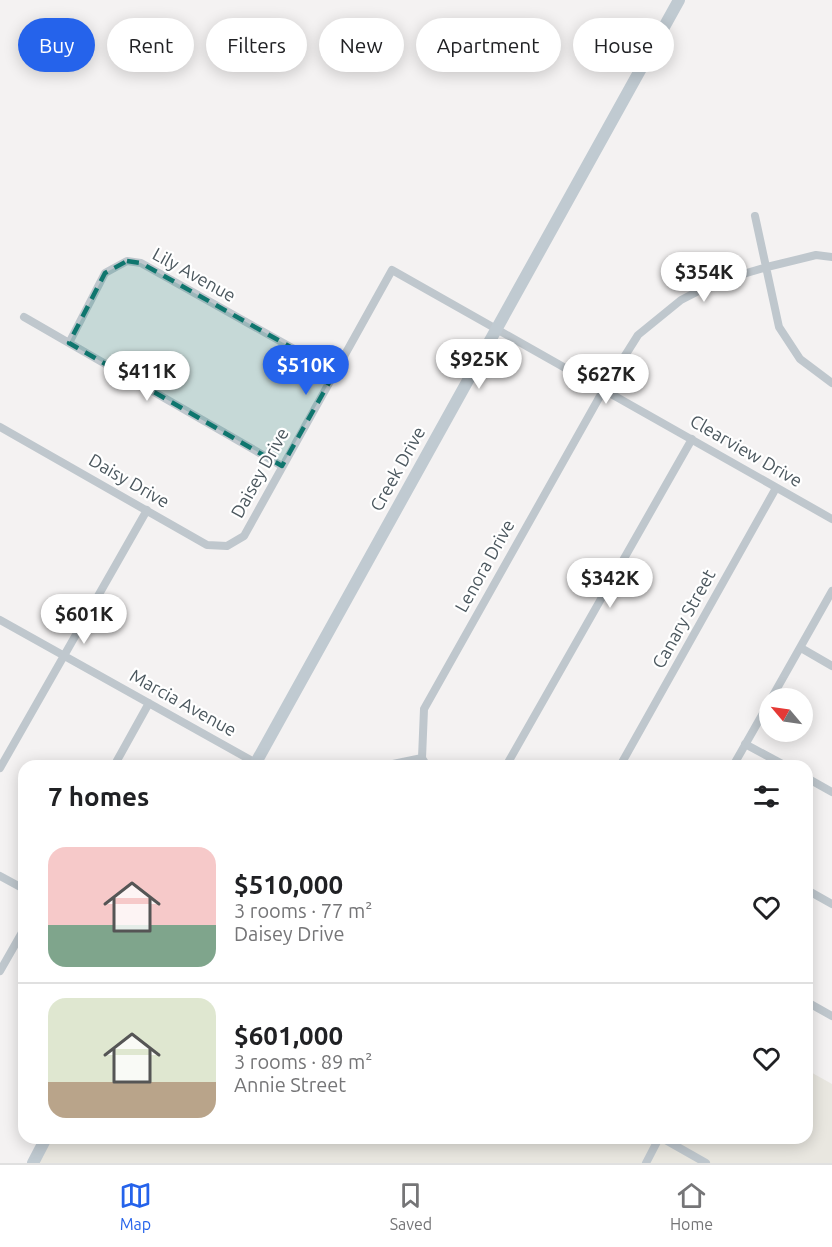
<!DOCTYPE html>
<meta charset="utf-8">
<style>
:root{--surface:#fff;--page:#f2f2f2;--text:#202124;--muted:#757577;--line:#e0e0e0;--accent:#2563eb}
body{margin:0;font-family:Ubuntu,sans-serif;background:var(--page);color:var(--text);height:100vh;display:flex;flex-direction:column;font-size:22px;white-space:nowrap}
*{box-sizing:border-box;margin:0}
p{font-size:20px;color:var(--muted)}
.icon{flex:none;width:33px;height:33px;fill:none;stroke:currentColor;stroke-width:2;stroke-linecap:round;stroke-linejoin:round}
.map{position:relative;flex:1;overflow:hidden}
.side{position:absolute;left:18px;top:760px;width:795px;height:384px;display:flex;flex-direction:column;background:var(--surface);border-radius:18px;box-shadow:0 3px 15px #0003}
.side>*{flex:none}
.guide{position:absolute;left:18px;top:18px;width:796px;height:54px;display:flex;gap:12px}
.needle{width:39px;rotate:299deg}
.tools{position:absolute;left:759px;top:688px;display:grid;gap:12px}
.tools a{display:grid;place-items:center;width:54px;height:54px;border-radius:50%;background:var(--surface);box-shadow:0 3px 15px #0003;font-size:30px}
.price{position:absolute;translate:-50% -51px;padding:0 14px;border-radius:21px;background:#fff;color:#222;font-size:20px;line-height:39px;filter:drop-shadow(0 2px 3px #0008)}
.price::after{content:'';position:absolute;left:50%;top:36px;width:18px;height:14px;margin-left:-9px;background:inherit;clip-path:polygon(0 0,100% 0,50% 100%)}
.price.selected{background:var(--accent);color:#fff}
ul{padding:0;list-style:none}
li{display:flex;align-items:center;gap:18px;height:150px;padding:0 30px}
li+li{border-top:2px solid var(--line)}
li span{display:grid;place-items:center;flex:none;width:168px;height:120px;border-radius:18px;color:#555}
li>.icon{margin-inline-start:auto}
span .icon{width:72px;height:72px;fill:#fffc;stroke-width:1}
li b{font-size:26px}
h2{display:flex;justify-content:space-between;align-items:center;height:72px;padding:0 30px;font-size:26px}
.pill{padding:0 21px;border-radius:27px;background:var(--surface);box-shadow:0 3px 15px #0003;font-size:21px;line-height:54px}
.pill.selected{background:var(--accent);color:#fff}
.dock{display:flex;justify-content:space-around;align-items:center;height:84px;border-top:2px solid var(--line);background:var(--surface);font-size:16px;color:var(--muted)}
.dock a{display:grid;justify-items:center;gap:3px}
.dock .selected{color:var(--accent)}
.map>svg:first-child{display:block}
.commercial{fill:#e9e7e0}
.lines{fill:none;stroke-linecap:round;stroke-linejoin:round}
.street{stroke:#bfc7cd;stroke-width:8}
.secondary{stroke:#c0cad1;stroke-width:12}
.marked{fill:#0f766e;fill-opacity:0.2;stroke:#0f766e;stroke-width:4.5;stroke-dasharray:12 8;stroke-linejoin:round}
.labels{text-anchor:middle;stroke-width:4.5;stroke-linejoin:round;paint-order:stroke}
.street-label{font-size:18px;fill:#4b575e;stroke:#fff}
</style>
<div class="map">
<svg width="832" height="1163" viewBox="0 0 832 1163">
<rect width="100%" height="100%" fill="#f4f2f2"/>
<path class="commercial" d="M807,1070L832,1084V1163H33L46,1138H807Z"/>
<g class="lines">
<path class="street" d="M755,216L779,327L800,359L832,383
M24,317L282,466
M69,343L105,273L127,261L141,263L335,372
M0,427L207,545L227,546L244,536L392,270L832,519
M0,620L256,763
M801,648L832,666
M771,699L832,591
M745,744L786,766
M393,764L422,758
M114,766L149,703
M427,766L422,758L424,709L604,389L638,335L681,300L716,282L767,267L816,255L832,257
M506,766L692,439
M620,766L776,488
M733,766L770,701
M0,768L147,510
M807,778L832,792
M0,876L24,889
M807,890L832,904
M0,971L24,929
M807,1002L832,1016
M662,1138L706,1163
M646,1163L659,1138"/>
<path class="secondary" d="M254,766L679,0
M33,1163L46,1138"/>
</g>
<path class="marked" d="M127,261L141,263L335,372L282,466L69,343L105,273Z"/>
<g class="labels">
<g class="street-label">
<text transform="translate(194 275) rotate(29)" y="6">Lily Avenue</text>
<text transform="translate(746 451) rotate(30)" y="6">Clearview Drive</text>
<text transform="translate(398 469) rotate(-61)" y="6">Creek Drive</text>
<text transform="translate(260 473) rotate(-61)" y="6">Daisey Drive</text>
<text transform="translate(129 481) rotate(30)" y="6">Daisy Drive</text>
<text transform="translate(485 566) rotate(-61)" y="6">Lenora Drive</text>
<text transform="translate(684 619) rotate(-61)" y="6">Canary Street</text>
<text transform="translate(183 703) rotate(29)" y="6">Marcia Avenue</text>
</g>
</g>
</svg>
<div class="tools">
<a><svg class="needle" viewBox="-14 -14 28 28"><path d="M0-13l5 13h-10z" fill="#e53935"/><path d="M0 13l5-13h-10z" fill="#757577"/></svg></a>
</div>
<b class="price" style="left:704px;top:303px">$354K</b>
<b class="price" style="left:479px;top:390px">$925K</b>
<b class="price selected" style="left:306px;top:396px">$510K</b>
<b class="price" style="left:147px;top:402px">$411K</b>
<b class="price" style="left:606px;top:405px">$627K</b>
<b class="price" style="left:610px;top:609px">$342K</b>
<b class="price" style="left:84px;top:645px">$601K</b>
<div class="guide">
<a class="pill selected">Buy</a>
<a class="pill">Rent</a>
<a class="pill">Filters</a>
<a class="pill">New</a>
<a class="pill">Apartment</a>
<a class="pill">House</a>
</div>
<section class="side">
<h2>7 homes<svg class="icon" aria-label="filters" viewBox="0 0 24 24"><path d="M4 7h16M4 17h16"/><circle cx="9" cy="7" r="2"/><circle cx="15" cy="17" r="2"/></svg></h2>
<ul>
<li><span style="background:linear-gradient(#f6c9c9 65%,#7fa58c 0)"><svg class="icon" aria-label="home" viewBox="0 0 24 24"><path d="M3 11l9-7 9 7M6 9v11h12V9"/></svg></span><div><b>$510,000</b><p>3 rooms · 77 m²</p><p>Daisey Drive</p></div><svg class="icon" aria-label="heart" viewBox="0 0 24 24"><path d="M12 20l-8-8c-3-5 5-10 8-4 3-6 11-1 8 4z"/></svg></li>
<li><span style="background:linear-gradient(#dfe7d0 70%,#b9a48a 0)"><svg class="icon" aria-label="home" viewBox="0 0 24 24"><path d="M3 11l9-7 9 7M6 9v11h12V9"/></svg></span><div><b>$601,000</b><p>3 rooms · 89 m²</p><p>Annie Street</p></div><svg class="icon" aria-label="heart" viewBox="0 0 24 24"><path d="M12 20l-8-8c-3-5 5-10 8-4 3-6 11-1 8 4z"/></svg></li>
</ul>
</section>
</div>
<nav class="dock">
<a class="selected"><svg class="icon" aria-label="map" viewBox="0 0 24 24"><path d="M3 6l6-2 6 2 6-2v14l-6 2-6-2-6 2zM9 4v14M15 6v14"/></svg>Map</a>
<a><svg class="icon" aria-label="saved" viewBox="0 0 24 24"><path d="M7 4h10v16l-5-4-5 4z"/></svg>Saved</a>
<a><svg class="icon" aria-label="home" viewBox="0 0 24 24"><path d="M3 11l9-7 9 7M6 9v11h12V9"/></svg>Home</a>
</nav>
